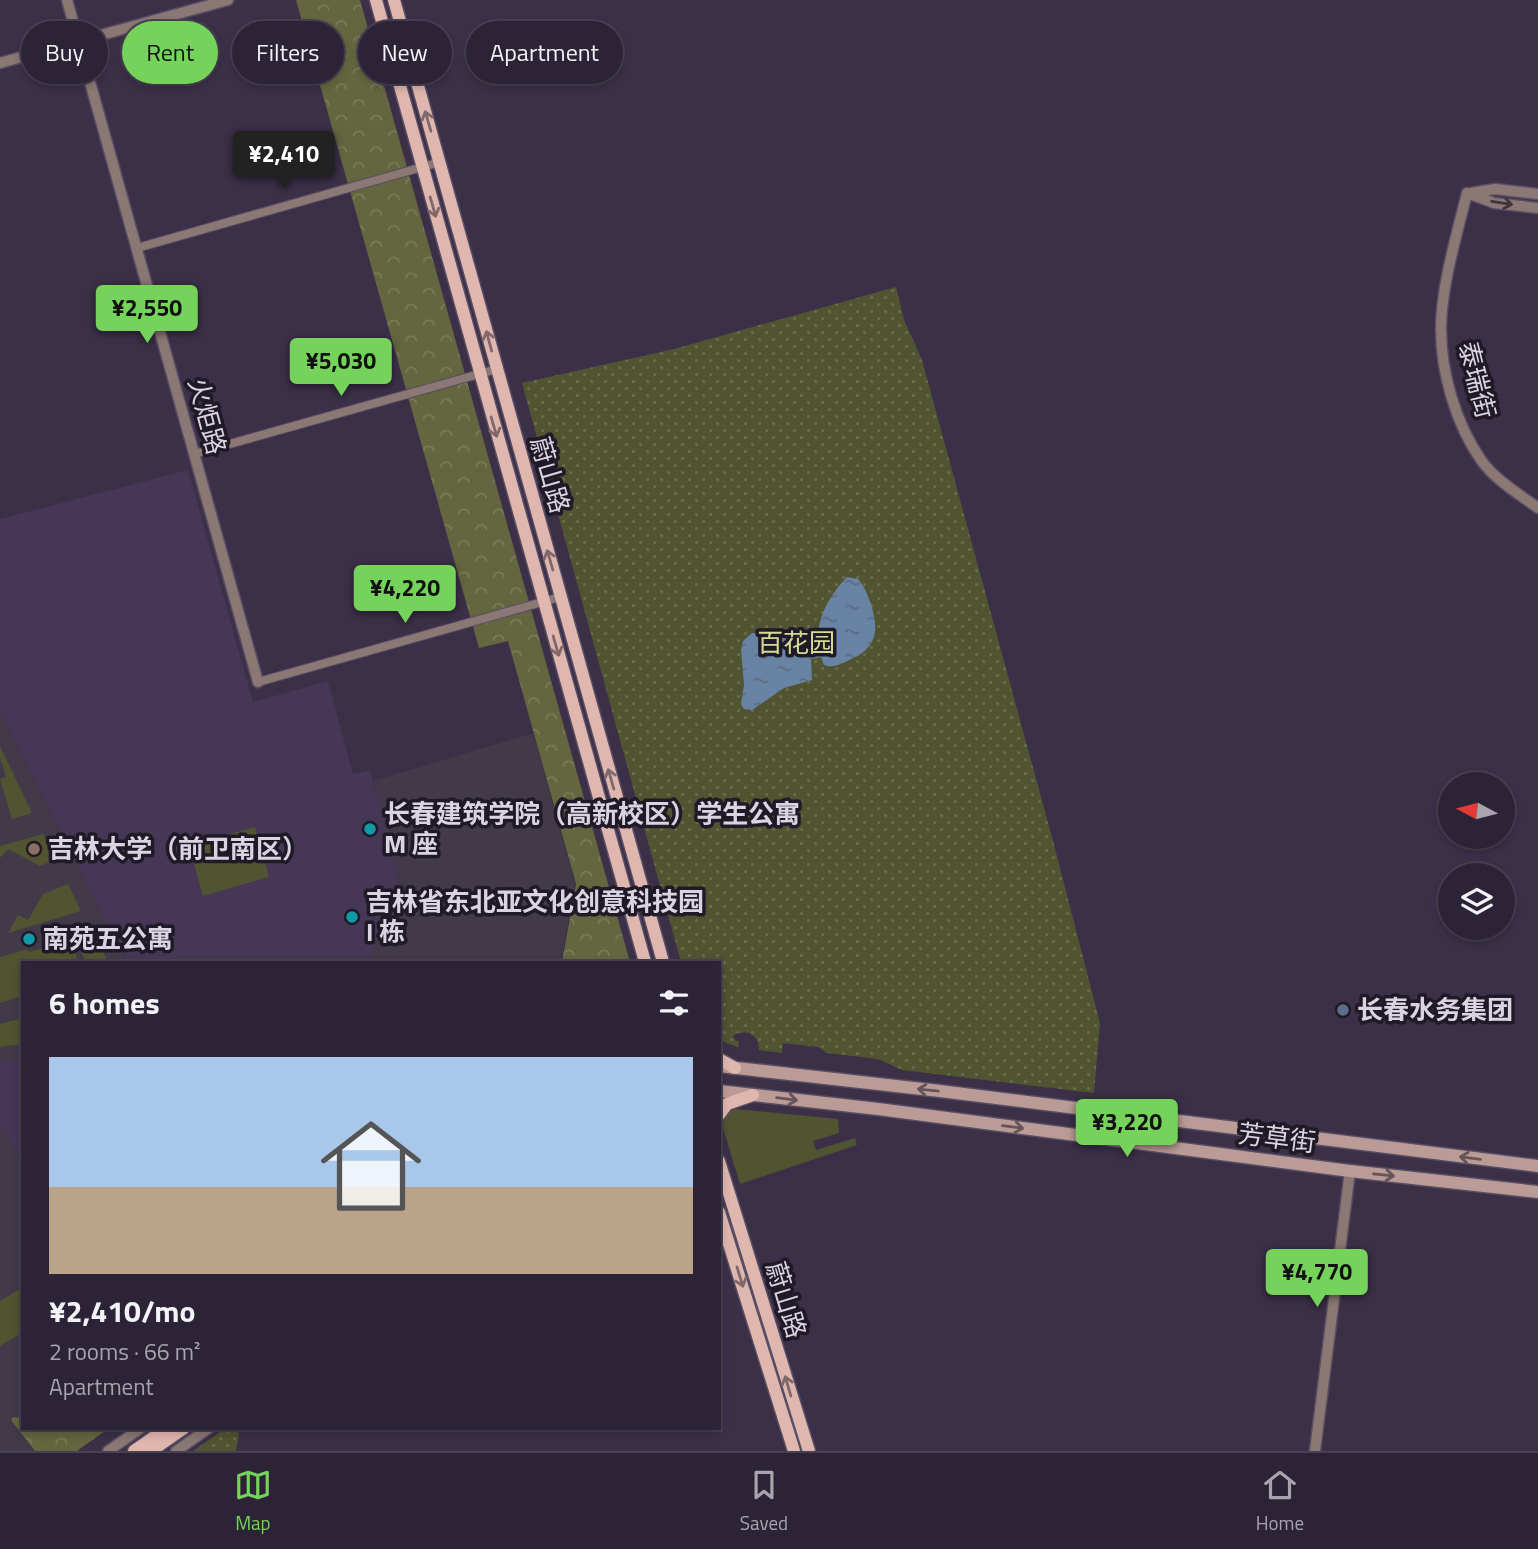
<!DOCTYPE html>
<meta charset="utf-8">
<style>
:root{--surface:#2c2436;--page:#383042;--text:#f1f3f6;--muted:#a6a4ad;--line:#484151;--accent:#75d25a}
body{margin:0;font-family:"Titillium Web","Noto Sans SC",sans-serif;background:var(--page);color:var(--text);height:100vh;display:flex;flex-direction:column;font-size:26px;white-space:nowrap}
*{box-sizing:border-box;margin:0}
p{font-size:23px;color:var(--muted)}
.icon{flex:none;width:38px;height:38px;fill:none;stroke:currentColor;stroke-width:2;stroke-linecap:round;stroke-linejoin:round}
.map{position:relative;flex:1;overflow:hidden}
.panel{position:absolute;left:21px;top:961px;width:700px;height:469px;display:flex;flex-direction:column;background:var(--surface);border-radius:0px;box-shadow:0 4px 10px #0003,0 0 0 2px var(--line)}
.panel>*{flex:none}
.guide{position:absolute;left:21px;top:21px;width:700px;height:63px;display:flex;gap:14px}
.needle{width:46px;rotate:277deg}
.tools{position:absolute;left:1438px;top:772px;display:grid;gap:14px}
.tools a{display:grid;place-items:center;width:77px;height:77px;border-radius:50%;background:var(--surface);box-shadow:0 4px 10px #0003,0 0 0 2px var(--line);font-size:35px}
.price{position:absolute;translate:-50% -60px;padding:0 16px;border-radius:7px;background:var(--accent);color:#111;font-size:23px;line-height:46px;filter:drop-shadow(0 2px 4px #0008)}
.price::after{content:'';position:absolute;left:50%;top:42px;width:21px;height:16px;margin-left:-10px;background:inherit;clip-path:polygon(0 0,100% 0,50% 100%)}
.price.selected{background:#222;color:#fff}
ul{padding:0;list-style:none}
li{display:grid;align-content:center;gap:14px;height:371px;padding:0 28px}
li+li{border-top:2px solid var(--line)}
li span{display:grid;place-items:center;height:217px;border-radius:0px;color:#555}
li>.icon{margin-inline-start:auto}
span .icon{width:126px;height:126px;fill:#fffc;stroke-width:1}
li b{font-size:30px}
h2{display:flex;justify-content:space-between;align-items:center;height:84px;padding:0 28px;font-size:30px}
.tag{padding:0 24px;border-radius:32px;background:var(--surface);box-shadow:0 4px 10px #0003,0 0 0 2px var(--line);font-size:24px;line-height:63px}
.tag.selected{background:var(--accent);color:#111}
.tab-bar{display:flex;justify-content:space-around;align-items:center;height:98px;border-top:2px solid var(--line);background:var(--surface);font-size:19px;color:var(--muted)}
.tab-bar a{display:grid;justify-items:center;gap:4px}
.tab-bar .selected{color:var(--accent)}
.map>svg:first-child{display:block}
.built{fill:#453755}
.education{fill:#423949}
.green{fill:#515430}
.forest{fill:url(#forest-crowns)}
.park{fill:url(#park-dots)}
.water{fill:url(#water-ripples)}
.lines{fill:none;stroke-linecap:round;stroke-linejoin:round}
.minor-casing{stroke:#574d64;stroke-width:10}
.tertiary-casing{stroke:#574d64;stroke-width:13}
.secondary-casing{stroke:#574d64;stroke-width:15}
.primary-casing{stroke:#574d64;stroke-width:15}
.minor{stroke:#8b7773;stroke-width:8}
.tertiary{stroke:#8b7773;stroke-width:10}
.secondary{stroke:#bb9b95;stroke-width:12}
.primary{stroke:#e0b7af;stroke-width:12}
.oneway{stroke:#80686a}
.oneway2{stroke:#3f363d}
.oneway3{stroke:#655458}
.culture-dot{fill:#0f9aa8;stroke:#1f1a26;stroke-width:2.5}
.education-dot{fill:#8d6e63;stroke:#1f1a26;stroke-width:2.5}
.service-dot{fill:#5c6f8a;stroke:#1f1a26;stroke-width:2.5}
.labels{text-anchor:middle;stroke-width:7;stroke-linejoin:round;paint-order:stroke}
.street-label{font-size:26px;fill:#d9d3e2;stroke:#1f1a26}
.park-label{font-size:26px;fill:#d3da96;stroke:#1f1a26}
.poi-label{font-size:26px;font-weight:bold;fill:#d9d3e2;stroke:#1f1a26;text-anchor:start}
</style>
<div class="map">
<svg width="1538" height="1451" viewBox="0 0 1538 1451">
<defs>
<pattern id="forest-crowns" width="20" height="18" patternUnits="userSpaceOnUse" patternTransform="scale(1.75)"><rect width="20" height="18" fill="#63663f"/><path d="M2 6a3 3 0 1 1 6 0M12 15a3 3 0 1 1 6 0" fill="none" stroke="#797b5a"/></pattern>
<pattern id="park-dots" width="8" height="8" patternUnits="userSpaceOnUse" patternTransform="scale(1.75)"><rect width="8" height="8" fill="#515430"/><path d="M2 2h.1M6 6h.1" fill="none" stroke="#696c4e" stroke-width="1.8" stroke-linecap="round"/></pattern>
<pattern id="water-ripples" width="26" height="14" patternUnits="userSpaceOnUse" patternTransform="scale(1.75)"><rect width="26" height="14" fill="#6983a4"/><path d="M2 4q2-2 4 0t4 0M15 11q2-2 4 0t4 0" fill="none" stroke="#5b6b82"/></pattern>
</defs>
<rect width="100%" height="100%" fill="#3b3048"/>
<path class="built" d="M188,470L253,702L328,681L353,774L370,770L399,881L369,962H126L0,713V519Z
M23,1059V1159L0,1126V1061Z"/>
<path class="education" d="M0,713L126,962H23V1059L0,1061Z
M533,733L575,884L561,962H369L399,881L373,781Z
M0,1126L23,1159V1428L50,1451H0Z"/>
<path class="green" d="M0,746L32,813L12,819L0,779L6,777L0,758Z
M255,827L269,877L203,896L189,846Z
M43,834L56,859L40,866L8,849L0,858V846Z
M68,884L81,911L8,933L18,915L28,920L43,894Z
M92,930L108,962H85L77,935Z
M70,936L78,962H23V996L0,1003V957L27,949L29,952L52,945V941Z
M23,1018V1044L0,1047V1024Z
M735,1109L838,1119L839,1133L813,1141L816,1150L855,1138L857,1145L740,1184L722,1125L728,1113Z
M23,1287V1332L0,1346V1301Z"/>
<path class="forest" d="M296,0H360L630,962H562L576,884L508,641L479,648Z
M13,1417L23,1418V1428H109L77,1451H35L11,1420Z"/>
<path class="park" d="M896,287L904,320L922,360L1053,841L1100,1023L1094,1093L902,1070L878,1059L827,1053L818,1047L783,1043L782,1053L759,1050C759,1034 746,1029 734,1035L733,1038L739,1042L738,1047L719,1040V962H681L522,383L674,349Z
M226,1428H235L239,1434L236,1451H193Z"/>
<path class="water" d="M847,577L858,579C865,587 867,594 871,604C880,634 876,650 845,662C838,665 832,668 824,665L821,657L811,659L812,680L784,688L752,710L744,709L741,704L744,685L741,650L743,641L752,633L789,634L804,640L809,654L819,652C814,623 827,598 847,577Z"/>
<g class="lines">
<defs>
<path id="minor" d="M137,248L440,162
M194,454L497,369
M258,682L560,597"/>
<path id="tertiary" d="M67,0L258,682
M0,63L228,0
M1467,193C1457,234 1441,287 1441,329C1441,373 1456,424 1481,460C1495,480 1519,494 1538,508
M1467,193L1494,203L1538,208
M1471,193L1495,189L1538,194
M108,1451L141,1428
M176,1451L209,1428
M1315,1451L1350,1171"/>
<path id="secondary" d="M719,1066L940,1091L1538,1166
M719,1091L878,1109L1350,1171L1538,1192"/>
<path id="primary" d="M376,0L645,962
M394,0L663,962
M719,1059L735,1068
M719,1115L727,1104L753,1095
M719,1161L809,1451
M719,1212L794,1451
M134,1451L167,1428
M151,1451L184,1428"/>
</defs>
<use href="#minor" class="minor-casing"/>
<use href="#tertiary" class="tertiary-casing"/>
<use href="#secondary" class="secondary-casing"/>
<use href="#primary" class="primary-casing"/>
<use href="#minor" class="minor"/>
<use href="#tertiary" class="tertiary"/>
<use href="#secondary" class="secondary"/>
<use href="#primary" class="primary"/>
</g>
<defs><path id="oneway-shaft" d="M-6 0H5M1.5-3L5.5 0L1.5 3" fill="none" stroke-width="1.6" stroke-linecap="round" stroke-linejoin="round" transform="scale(1.75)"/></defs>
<g class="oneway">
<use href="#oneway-shaft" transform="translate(428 121) rotate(-106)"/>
<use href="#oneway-shaft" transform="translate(433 207) rotate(74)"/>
<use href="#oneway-shaft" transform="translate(489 341) rotate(-105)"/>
<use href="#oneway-shaft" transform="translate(494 427) rotate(74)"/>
<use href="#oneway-shaft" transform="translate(550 560) rotate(-106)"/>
<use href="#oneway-shaft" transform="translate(556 646) rotate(74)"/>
<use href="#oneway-shaft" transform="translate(611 779) rotate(-106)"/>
<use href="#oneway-shaft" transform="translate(740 1277) rotate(73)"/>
<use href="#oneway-shaft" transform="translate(788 1386) rotate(-106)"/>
</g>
<use class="oneway2" href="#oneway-shaft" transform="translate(1502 203) rotate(9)"/>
<g class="oneway3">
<use href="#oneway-shaft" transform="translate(928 1090) rotate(-174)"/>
<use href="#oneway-shaft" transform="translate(787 1099) rotate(7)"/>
<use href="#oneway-shaft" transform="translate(1013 1127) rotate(7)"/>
<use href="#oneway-shaft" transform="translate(1470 1158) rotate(-173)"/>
<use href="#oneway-shaft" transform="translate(1384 1175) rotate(6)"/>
</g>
<g class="culture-dot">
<circle cx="370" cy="829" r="7"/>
<circle cx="352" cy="917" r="7"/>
<circle cx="29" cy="939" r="7"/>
</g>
<circle class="education-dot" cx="34" cy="849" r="7"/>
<circle class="service-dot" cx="1343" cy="1010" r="7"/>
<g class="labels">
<g class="street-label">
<text transform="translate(1477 380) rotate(76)" y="9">泰瑞街</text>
<text transform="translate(207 416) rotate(75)" y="9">火炬路</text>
<text transform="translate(550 475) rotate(74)" y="9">蔚山路</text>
<text transform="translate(1277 1138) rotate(7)" y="9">芳草街</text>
<text transform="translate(786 1300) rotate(73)" y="9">蔚山路</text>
</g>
<g class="park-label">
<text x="796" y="652">百花园</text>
</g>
<g class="poi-label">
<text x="384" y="823">长春建筑学院（高新校区）学生公寓<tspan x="384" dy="30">M 座</tspan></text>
<text x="48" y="858">吉林大学（前卫南区）</text>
<text x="366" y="911">吉林省东北亚文化创意科技园<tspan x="366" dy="30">I 栋</tspan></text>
<text x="43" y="948">南苑五公寓</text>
<text x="1357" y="1019">长春水务集团</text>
</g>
</g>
</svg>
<div class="tools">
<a><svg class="needle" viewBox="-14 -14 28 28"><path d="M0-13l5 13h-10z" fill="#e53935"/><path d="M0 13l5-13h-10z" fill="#a6a4ad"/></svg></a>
<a><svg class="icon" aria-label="layers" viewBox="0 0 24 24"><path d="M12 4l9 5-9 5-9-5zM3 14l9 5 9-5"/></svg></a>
</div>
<b class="price selected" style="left:284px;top:191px">¥2,410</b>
<b class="price" style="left:147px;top:345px">¥2,550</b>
<b class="price" style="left:341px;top:398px">¥5,030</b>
<b class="price" style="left:405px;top:625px">¥4,220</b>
<b class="price" style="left:1127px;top:1159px">¥3,220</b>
<b class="price" style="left:1317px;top:1309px">¥4,770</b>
<div class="guide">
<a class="tag">Buy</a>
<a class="tag selected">Rent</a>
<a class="tag">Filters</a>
<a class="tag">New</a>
<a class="tag">Apartment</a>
</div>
<section class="panel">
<h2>6 homes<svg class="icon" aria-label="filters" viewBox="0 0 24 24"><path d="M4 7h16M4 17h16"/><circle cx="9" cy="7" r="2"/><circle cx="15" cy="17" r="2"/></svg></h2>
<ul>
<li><span style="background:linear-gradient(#a9c7e8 60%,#b9a48a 0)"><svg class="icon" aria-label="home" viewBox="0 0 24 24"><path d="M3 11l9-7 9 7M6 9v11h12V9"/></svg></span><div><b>¥2,410/mo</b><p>2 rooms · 66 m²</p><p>Apartment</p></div></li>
</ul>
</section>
</div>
<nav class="tab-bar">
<a class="selected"><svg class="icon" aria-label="map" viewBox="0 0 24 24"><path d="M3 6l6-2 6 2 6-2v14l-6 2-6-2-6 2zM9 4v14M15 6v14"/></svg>Map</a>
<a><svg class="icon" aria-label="saved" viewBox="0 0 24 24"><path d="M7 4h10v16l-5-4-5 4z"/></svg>Saved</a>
<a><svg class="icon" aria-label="home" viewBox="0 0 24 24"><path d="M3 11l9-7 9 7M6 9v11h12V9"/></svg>Home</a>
</nav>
